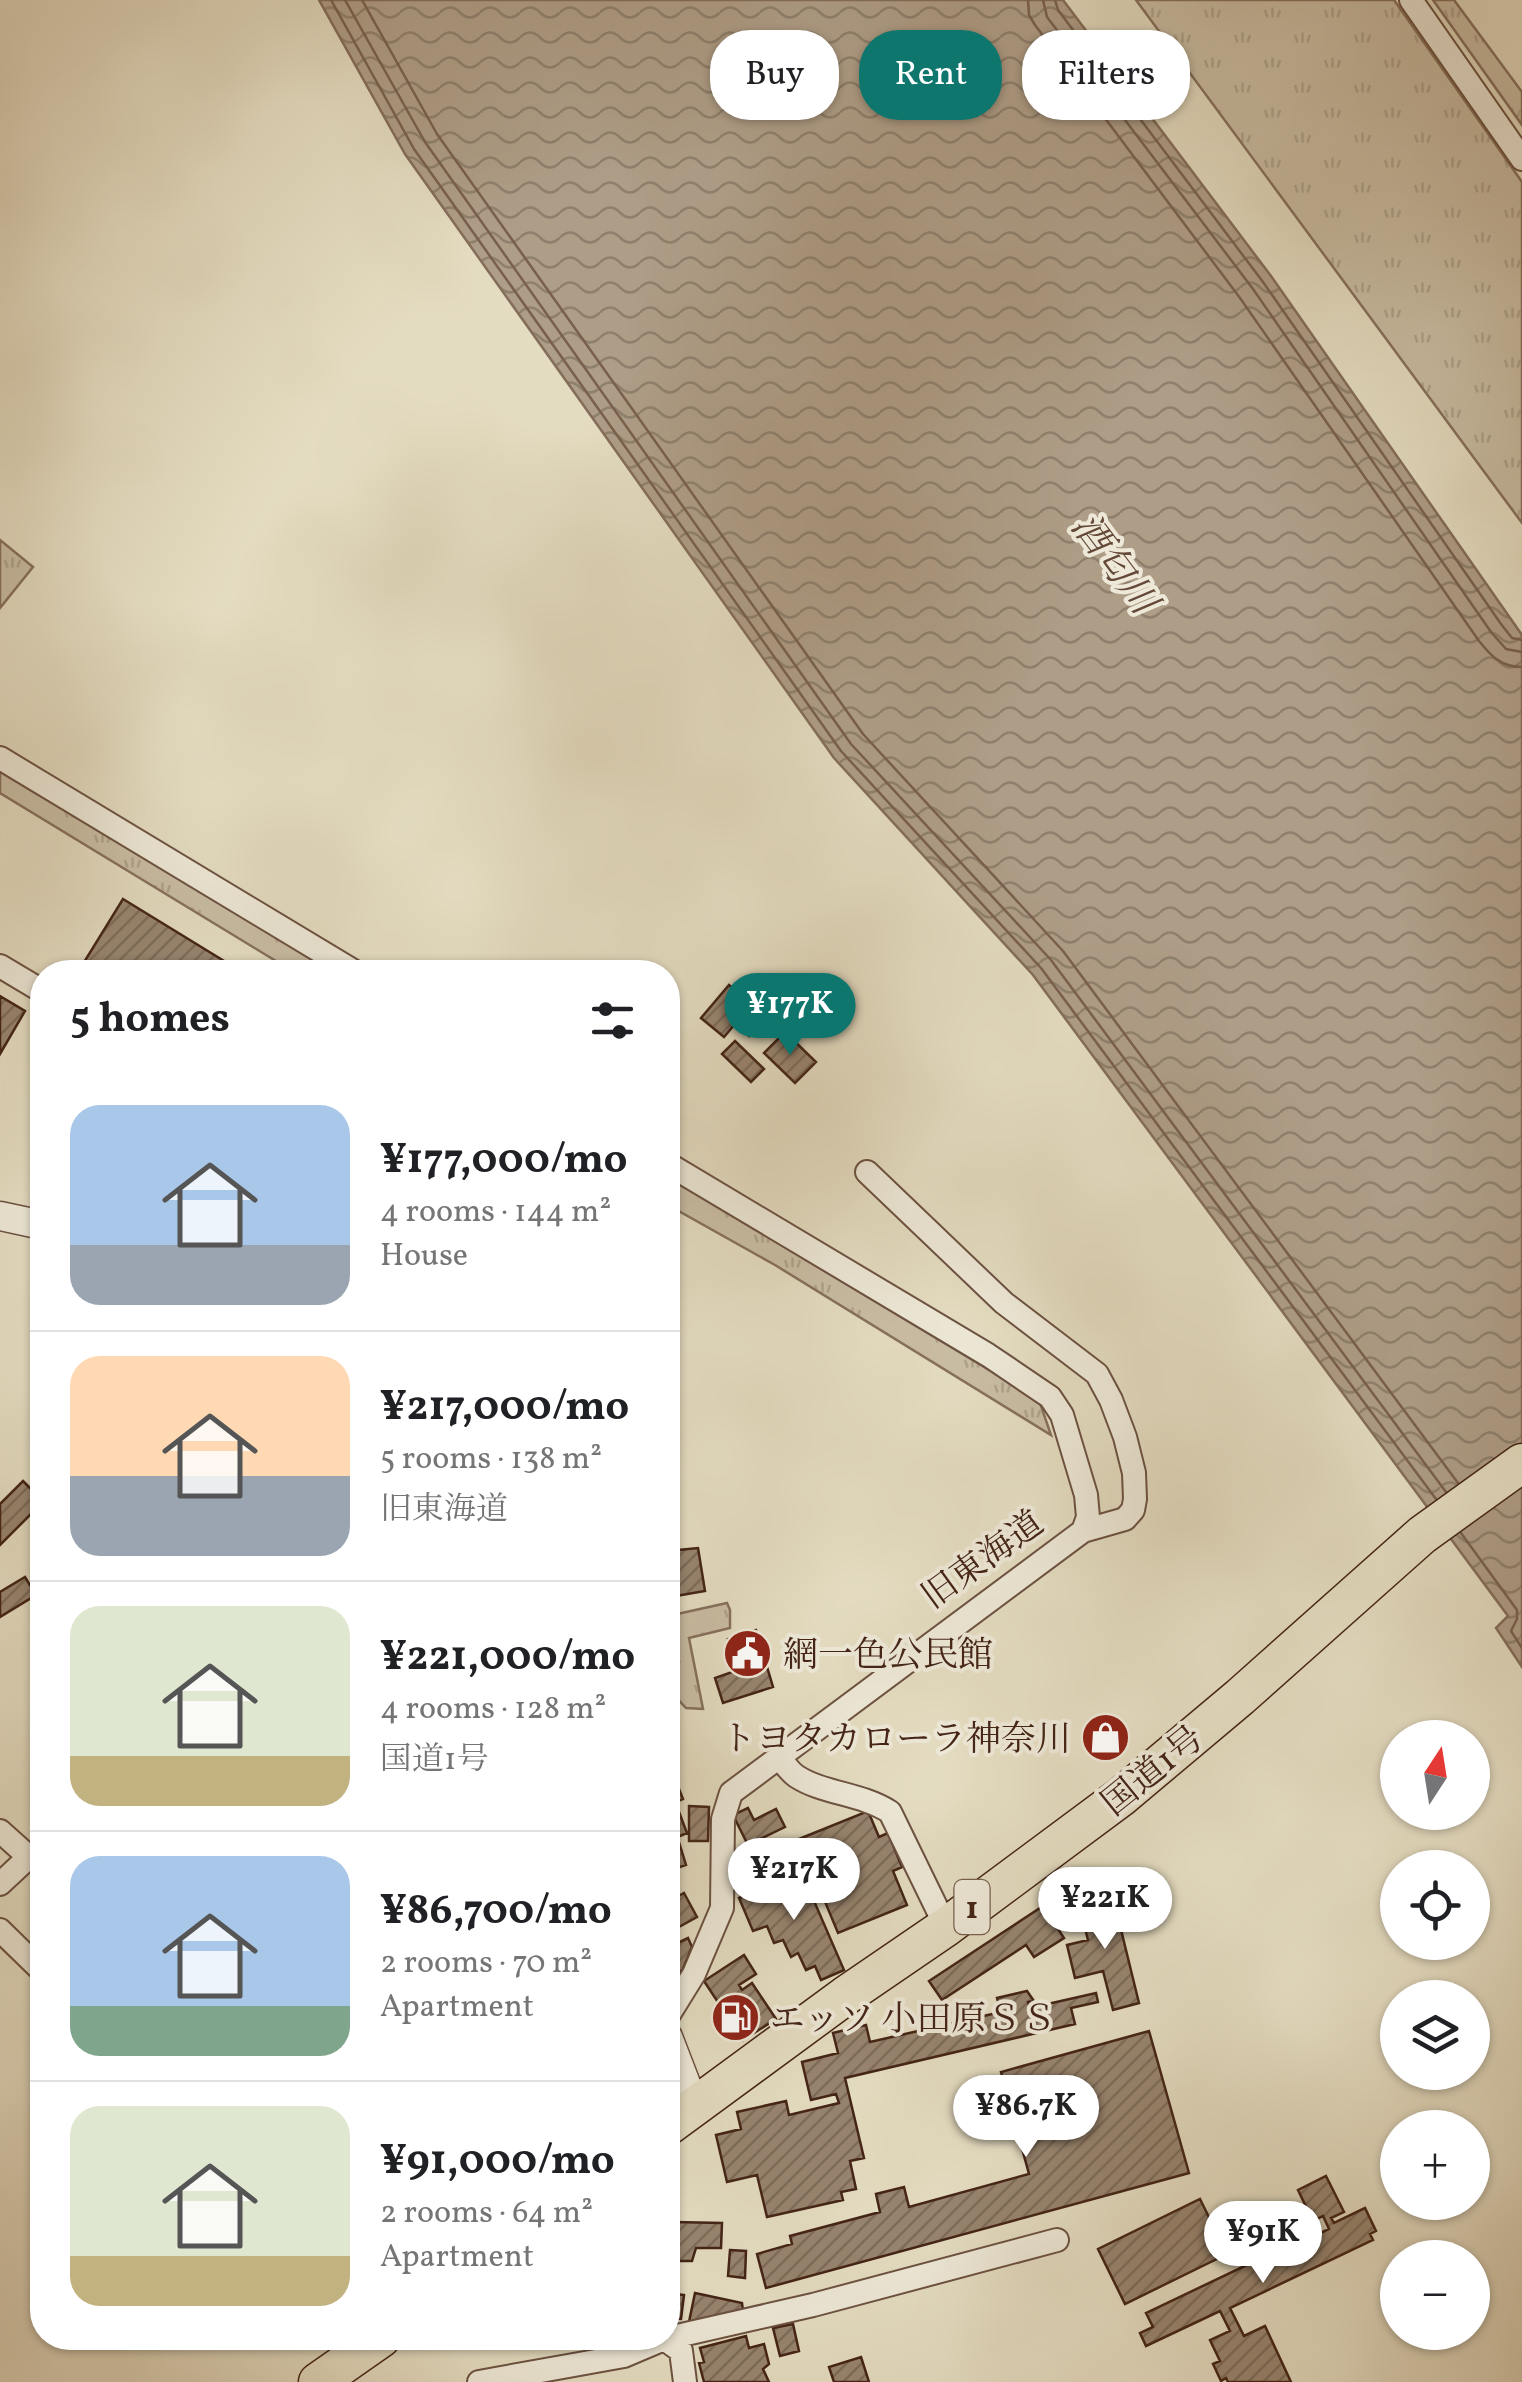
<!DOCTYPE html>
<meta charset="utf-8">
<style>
:root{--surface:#fff;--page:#f2f2f2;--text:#202124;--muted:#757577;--line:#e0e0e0;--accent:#0f766e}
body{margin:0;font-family:Vollkorn,"Noto Serif JP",serif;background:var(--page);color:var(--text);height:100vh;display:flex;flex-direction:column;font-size:38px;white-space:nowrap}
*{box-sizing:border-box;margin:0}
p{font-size:32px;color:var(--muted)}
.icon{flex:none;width:55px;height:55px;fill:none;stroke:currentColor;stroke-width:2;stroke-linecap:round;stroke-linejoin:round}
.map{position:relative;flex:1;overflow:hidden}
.sheet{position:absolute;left:30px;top:960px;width:650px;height:1390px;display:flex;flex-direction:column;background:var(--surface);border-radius:40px;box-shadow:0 2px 8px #0004}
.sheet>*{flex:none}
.top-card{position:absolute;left:710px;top:30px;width:660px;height:90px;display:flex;gap:20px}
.needle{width:65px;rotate:12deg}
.fabs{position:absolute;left:1380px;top:1720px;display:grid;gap:20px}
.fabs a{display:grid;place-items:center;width:110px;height:110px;border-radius:50%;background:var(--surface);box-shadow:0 2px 8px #0004;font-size:50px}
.price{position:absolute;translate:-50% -85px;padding:0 22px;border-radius:35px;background:#fff;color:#222;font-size:32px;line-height:65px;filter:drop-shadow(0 2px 5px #0008)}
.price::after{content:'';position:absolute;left:50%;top:60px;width:30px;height:22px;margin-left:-15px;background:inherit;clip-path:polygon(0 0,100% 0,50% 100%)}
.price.active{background:var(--accent);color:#fff}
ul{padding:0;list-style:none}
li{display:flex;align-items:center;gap:30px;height:250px;padding:0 40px}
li+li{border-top:2px solid var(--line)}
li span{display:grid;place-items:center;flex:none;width:280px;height:200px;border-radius:30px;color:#555}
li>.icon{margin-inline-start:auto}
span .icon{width:120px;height:120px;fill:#fffc;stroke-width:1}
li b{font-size:42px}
h2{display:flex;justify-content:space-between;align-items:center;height:120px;padding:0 40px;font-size:42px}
.pill{padding:0 35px;border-radius:40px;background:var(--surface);box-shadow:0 2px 8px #0004;font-size:35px;line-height:90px}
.pill.active{background:var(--accent);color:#fff}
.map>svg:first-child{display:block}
.grass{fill:url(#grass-tufts);stroke:#86705d;stroke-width:2.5}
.water{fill:url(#water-waves);stroke:#846d5a;stroke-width:2.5}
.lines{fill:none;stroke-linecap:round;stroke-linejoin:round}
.shore{stroke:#79604e;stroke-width:2.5}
.building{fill:url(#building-hatch);stroke:#442416;stroke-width:2.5}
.minor-casing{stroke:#6c5241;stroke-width:26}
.tertiary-casing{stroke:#6c5241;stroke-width:31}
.trunk-casing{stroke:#442416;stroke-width:41}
.minor{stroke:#ede8d7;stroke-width:22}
.tertiary{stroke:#ede8d7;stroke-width:28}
.trunk{stroke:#e4dcc1;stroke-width:38}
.labels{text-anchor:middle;stroke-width:8;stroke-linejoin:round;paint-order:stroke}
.shield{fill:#ede8d7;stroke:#775f50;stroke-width:2.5}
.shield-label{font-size:32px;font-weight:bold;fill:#442416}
.street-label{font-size:35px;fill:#442416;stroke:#ede8d7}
.poi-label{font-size:35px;fill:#442416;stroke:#ede8d7;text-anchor:start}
.water-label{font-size:38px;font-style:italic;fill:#644838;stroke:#ede8d7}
</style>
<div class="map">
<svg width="1522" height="2382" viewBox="0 0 1522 2382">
<defs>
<pattern id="grass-tufts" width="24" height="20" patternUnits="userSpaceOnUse" patternTransform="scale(2.5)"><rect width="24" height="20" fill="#c9bda4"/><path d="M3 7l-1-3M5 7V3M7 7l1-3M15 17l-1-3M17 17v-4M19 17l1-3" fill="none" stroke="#aea28c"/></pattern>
<pattern id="water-waves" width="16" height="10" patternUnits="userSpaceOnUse" patternTransform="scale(2.5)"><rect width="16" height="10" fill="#ae9d87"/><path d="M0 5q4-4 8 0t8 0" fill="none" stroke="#8f806d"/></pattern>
<pattern id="building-hatch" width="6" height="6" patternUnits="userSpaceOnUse" patternTransform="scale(2.5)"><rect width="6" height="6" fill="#97846f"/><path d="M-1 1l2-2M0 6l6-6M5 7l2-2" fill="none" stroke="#7d6c5a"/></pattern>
</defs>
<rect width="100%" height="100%" fill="#e4dcc1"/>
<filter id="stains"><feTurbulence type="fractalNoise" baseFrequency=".002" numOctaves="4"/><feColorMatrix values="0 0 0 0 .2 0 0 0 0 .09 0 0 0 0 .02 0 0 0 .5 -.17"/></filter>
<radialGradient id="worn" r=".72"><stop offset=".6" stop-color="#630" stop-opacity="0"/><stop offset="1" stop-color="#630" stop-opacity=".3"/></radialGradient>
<path class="grass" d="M1136,0H1394L1522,182V523Z
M1433,0H1454L1522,92V125Z
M0,540L33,567L0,608Z
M0,763L345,972H294L0,793Z
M668,1174L773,1240L1039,1400L1051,1435L775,1265L668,1205Z
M727,1603L730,1610V1628L689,1638L703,1709L686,1708L673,1694L668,1676V1616Z"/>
<path class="water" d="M319,0H1063L1271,276L1522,635V1667L1496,1628L1508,1616L1033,975L834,758L405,154Z"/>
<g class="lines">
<path class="shore" d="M331,0L414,149L841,751L1041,968L1436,1499
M345,0L425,142L851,744L1051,960L1446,1492
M362,0L437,134L863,734L1063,951L1458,1483
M1028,0L1029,15L1035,25L1240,298L1479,641C1491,656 1501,667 1522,667
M1043,0L1047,17L1253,289L1491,632L1506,649L1522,652
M1055,0L1058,10L1263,282L1501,624L1512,638L1522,640
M1461,1533L1517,1610V1619L1511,1631L1522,1648"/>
</g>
<path class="building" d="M123,899L242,972H78Z
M729,985L752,1004L724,1037L701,1018Z
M0,996L25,1011L0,1054Z
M755,1012L764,1021L749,1036L740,1027Z
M785,1032L816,1062L795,1083L764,1053Z
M735,1041L764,1069L751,1082L722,1054Z
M23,1481L42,1500V1503L0,1545V1504Z
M698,1548L705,1591L670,1597L668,1551Z
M25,1577L36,1595L0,1617V1592Z
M756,1630L773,1687L723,1703L715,1678L738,1670L728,1639Z
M672,1771L683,1799L668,1805V1772Z
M676,1804L687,1833L668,1841V1808Z
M689,1806L709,1807L708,1841H689Z
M748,1808L754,1820L776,1809L785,1827L748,1845L733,1815Z
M868,1811L879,1837L888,1833L902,1867L893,1871L907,1905L838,1933L799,1839Z
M678,1839L686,1865L668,1871V1842Z
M775,1844L782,1862L747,1876L740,1857Z
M801,1871L844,1970L821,1980L815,1966L806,1970L798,1953L791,1957L783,1940L774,1943L767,1926L753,1931L739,1898Z
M684,1893L697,1917L668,1933V1902Z
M1113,1897L1139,2003L1113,2010L1103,1971L1075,1978L1067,1945L1088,1940L1079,1905Z
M1043,1906L1064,1938L1034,1957L1026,1945L942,2000L929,1981Z
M688,1938L692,1947L681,1974L669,1947Z
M744,1955L756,1974L739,1985L742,1990L752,1983L776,2019L743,2040L704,1981Z
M1027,1991L1034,2001L1028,2002L1030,2008L1096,1993L1098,2002L1071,2008L1075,2024L845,2078L864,2158L850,2161L856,2189L841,2192L843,2200L767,2217L757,2175L727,2182L716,2135L741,2129L737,2112L786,2101L789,2115L839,2103L836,2094L811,2100L802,2062L838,2053L833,2033L866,2025L870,2042L1001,2012L997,1998Z
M1149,2031L1189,2173L766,2288L757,2254L792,2244L790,2236L880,2212L876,2194L904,2187L909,2207L1029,2174L1001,2072Z
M1326,2176L1344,2212L1331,2218L1334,2223L1365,2208L1376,2231L1370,2234L1373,2240L1230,2308L1244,2336L1265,2326L1291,2382H1228L1226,2378L1221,2381L1213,2364L1220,2361L1210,2340L1230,2331L1220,2311L1146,2346L1140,2333L1153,2327L1146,2313L1272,2253L1255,2217L1280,2206L1298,2244L1329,2229L1323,2216L1313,2221L1298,2190Z
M1200,2199L1227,2254L1125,2304L1098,2249Z
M673,2222L722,2223L721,2248H696L692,2261H673Z
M730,2250L746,2251L745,2278L728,2276Z
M669,2293L684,2295L681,2319L668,2318Z
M695,2293L742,2303L743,2311L689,2322Z
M793,2324L799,2351L780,2356L773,2328Z
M746,2336L749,2348L764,2344L769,2364L763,2369L769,2382H704L699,2363L704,2362L700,2348Z
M861,2357L869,2382H834L829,2367Z"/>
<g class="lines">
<defs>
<path id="minor" d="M1411,0L1522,159
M0,758L355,972
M0,966L42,991
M668,1164L988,1355L1050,1397L1062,1415L1086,1495L1088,1517L1083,1531
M779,1757C784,1763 789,1771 796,1776C823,1794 861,1793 890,1812L946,1927
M0,1831L29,1857L0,1884
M0,1930L42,1971
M668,2016L694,1974L722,1908L723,1819L731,1793L1083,1531L1125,1519L1133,1510L1135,1499L1134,1473L1125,1437L1111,1400L1097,1374L1004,1303L867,1172
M663,2338L681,2351L685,2382
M479,2382L624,2356L664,2339L813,2305L1057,2240"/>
<path id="tertiary" d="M0,1216L42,1225
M668,2037L695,2107"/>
<path id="trunk" d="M668,2126L845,1996L946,1927L1121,1797L1240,1697L1422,1535L1522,1463
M318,2382L381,2338"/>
</defs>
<use href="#minor" class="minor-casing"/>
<use href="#tertiary" class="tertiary-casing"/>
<use href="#trunk" class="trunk-casing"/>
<use href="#minor" class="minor"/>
<use href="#tertiary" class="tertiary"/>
<use href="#trunk" class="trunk"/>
</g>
<defs>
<symbol id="civic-disc" viewBox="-11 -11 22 22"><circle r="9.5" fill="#8f2418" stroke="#ede8d7"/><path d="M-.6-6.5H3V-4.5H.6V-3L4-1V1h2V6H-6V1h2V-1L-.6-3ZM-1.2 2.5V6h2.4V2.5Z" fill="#fff"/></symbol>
<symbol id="shop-disc" viewBox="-11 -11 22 22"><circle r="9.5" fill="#8f2418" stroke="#ede8d7"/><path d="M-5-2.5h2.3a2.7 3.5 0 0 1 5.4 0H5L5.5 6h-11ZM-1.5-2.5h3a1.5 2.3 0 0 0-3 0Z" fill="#fff"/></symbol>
<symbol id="fuel-disc" viewBox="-11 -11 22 22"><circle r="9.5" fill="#8f2418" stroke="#ede8d7"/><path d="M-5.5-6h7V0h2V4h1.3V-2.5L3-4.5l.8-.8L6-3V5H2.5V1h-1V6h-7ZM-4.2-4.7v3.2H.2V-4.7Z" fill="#fff"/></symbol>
</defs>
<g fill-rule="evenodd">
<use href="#civic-disc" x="720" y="1626" width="55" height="55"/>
<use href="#shop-disc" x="1078" y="1710" width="55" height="55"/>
<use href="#fuel-disc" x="708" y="1990" width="55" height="55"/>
</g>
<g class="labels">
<rect class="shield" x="954.5" y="1880" width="35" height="54" rx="8"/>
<g class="shield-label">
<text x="972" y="1918">1</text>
</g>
<g class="street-label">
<text transform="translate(982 1559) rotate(-36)" y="12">旧東海道</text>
<text transform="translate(1152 1770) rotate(-39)" y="12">国道1号</text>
</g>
<g class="poi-label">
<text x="783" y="1666">網一色公民館</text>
<text x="1071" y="1750" text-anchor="end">トヨタカローラ神奈川</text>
<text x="770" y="2030">エッソ 小田原ＳＳ</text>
</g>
<g class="water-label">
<text transform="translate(1115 563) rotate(53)" y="13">酒匂川</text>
</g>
</g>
<rect width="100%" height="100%" filter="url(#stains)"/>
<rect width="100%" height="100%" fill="url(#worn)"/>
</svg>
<div class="fabs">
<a><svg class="needle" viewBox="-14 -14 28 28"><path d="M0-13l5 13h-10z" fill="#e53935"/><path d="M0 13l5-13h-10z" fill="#757577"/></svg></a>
<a><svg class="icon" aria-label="locate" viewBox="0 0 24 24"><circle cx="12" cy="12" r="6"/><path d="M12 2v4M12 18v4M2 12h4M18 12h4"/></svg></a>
<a><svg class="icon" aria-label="layers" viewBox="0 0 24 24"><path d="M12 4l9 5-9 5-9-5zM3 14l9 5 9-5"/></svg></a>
<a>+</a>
<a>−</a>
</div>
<b class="price active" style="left:790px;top:1058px">¥177K</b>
<b class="price" style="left:794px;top:1923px">¥217K</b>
<b class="price" style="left:1105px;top:1952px">¥221K</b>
<b class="price" style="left:1026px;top:2160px">¥86.7K</b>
<b class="price" style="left:1263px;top:2286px">¥91K</b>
<div class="top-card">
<a class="pill">Buy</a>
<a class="pill active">Rent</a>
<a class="pill">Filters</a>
</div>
<section class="sheet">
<h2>5 homes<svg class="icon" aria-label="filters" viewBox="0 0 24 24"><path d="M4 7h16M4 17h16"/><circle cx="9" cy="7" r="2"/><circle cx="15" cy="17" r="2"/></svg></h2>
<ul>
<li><span style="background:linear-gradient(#a9c7e8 70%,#9aa5b1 0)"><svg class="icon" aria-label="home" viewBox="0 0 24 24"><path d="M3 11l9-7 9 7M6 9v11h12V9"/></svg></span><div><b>¥177,000/mo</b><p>4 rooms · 144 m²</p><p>House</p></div></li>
<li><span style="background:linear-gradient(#ffd9b3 60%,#9aa5b1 0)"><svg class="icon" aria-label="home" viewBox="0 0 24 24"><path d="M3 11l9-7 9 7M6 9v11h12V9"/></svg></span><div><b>¥217,000/mo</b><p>5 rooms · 138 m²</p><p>旧東海道</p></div></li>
<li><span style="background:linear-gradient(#dfe7d0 75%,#c2b280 0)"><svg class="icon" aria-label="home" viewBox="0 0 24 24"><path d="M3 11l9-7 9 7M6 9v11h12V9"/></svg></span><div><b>¥221,000/mo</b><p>4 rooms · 128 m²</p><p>国道1号</p></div></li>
<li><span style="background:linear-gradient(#a9c7e8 75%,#7fa58c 0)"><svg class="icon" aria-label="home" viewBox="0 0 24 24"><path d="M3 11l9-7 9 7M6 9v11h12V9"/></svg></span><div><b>¥86,700/mo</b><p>2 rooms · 70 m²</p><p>Apartment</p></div></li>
<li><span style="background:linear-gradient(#dfe7d0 75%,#c2b280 0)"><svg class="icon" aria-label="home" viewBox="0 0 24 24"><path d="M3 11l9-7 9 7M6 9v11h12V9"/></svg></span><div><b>¥91,000/mo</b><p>2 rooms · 64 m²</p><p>Apartment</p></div></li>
</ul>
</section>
</div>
